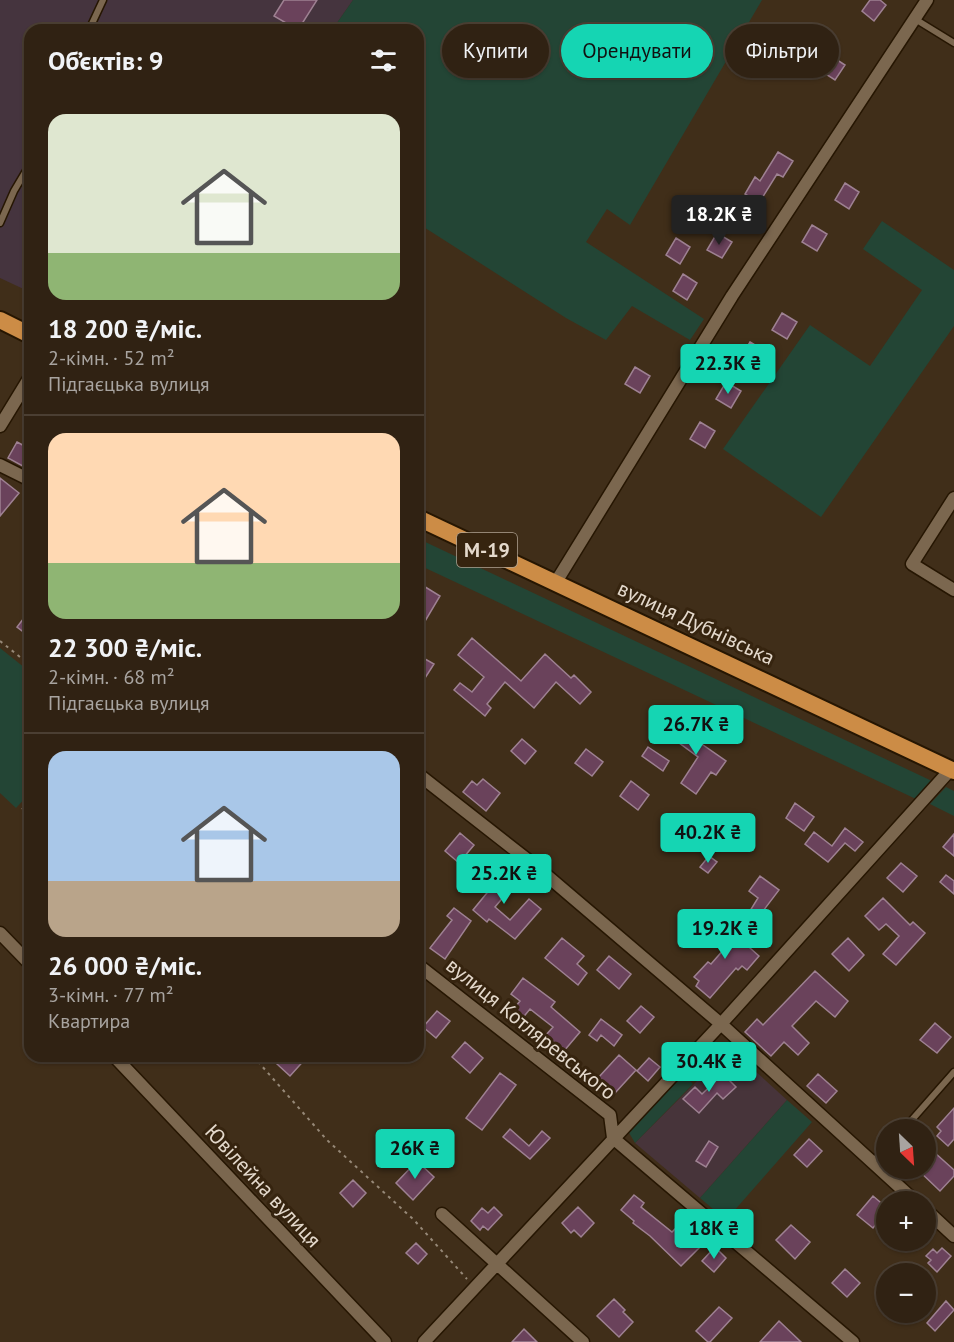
<!DOCTYPE html>
<html lang="uk">
<meta charset="utf-8">
<style>
:root{--surface:#302213;--page:#382a1c;--text:#f1f3f6;--muted:#a8a4a0;--line:#4b3f33;--accent:#15d5b3}
body{margin:0;font-family:"PT Sans",sans-serif;background:var(--page);color:var(--text);height:100vh;display:flex;flex-direction:column;font-size:22px;white-space:nowrap}
*{box-sizing:border-box;margin:0}
p{font-size:20px;color:var(--muted)}
.icon{flex:none;width:33px;height:33px;fill:none;stroke:currentColor;stroke-width:2;stroke-linecap:round;stroke-linejoin:round}
.map{position:relative;flex:1;overflow:hidden}
.details{position:absolute;left:24px;top:24px;width:400px;height:1038px;display:flex;flex-direction:column;background:var(--surface);border-radius:18px;box-shadow:0 2px 4px #0004,0 0 0 2px var(--line)}
.details>*{flex:none}
.guide{position:absolute;left:442px;top:24px;width:422px;height:54px;display:flex;gap:12px}
.needle{width:39px;rotate:155deg}
.tools{position:absolute;left:876px;top:1119px;display:grid;gap:12px}
.tools a{display:grid;place-items:center;width:60px;height:60px;border-radius:50%;background:var(--surface);box-shadow:0 2px 4px #0004,0 0 0 2px var(--line);font-size:30px}
.price{position:absolute;translate:-50% -51px;padding:0 14px;border-radius:6px;background:var(--accent);color:#111;font-size:20px;line-height:39px;filter:drop-shadow(0 2px 3px #0008)}
.price::after{content:'';position:absolute;left:50%;top:36px;width:18px;height:14px;margin-left:-9px;background:inherit;clip-path:polygon(0 0,100% 0,50% 100%)}
.price.selected{background:#222;color:#fff}
ul{padding:0;list-style:none}
li{display:grid;align-content:center;gap:12px;height:318px;padding:0 24px}
li+li{border-top:2px solid var(--line)}
li span{display:grid;place-items:center;height:186px;border-radius:18px;color:#555}
li>.icon{margin-inline-start:auto}
span .icon{width:108px;height:108px;fill:#fffc;stroke-width:1}
li b{font-size:26px}
h2{display:flex;justify-content:space-between;align-items:center;height:72px;padding:0 24px;font-size:26px}
.pill{padding:0 21px;border-radius:27px;background:var(--surface);box-shadow:0 2px 4px #0004,0 0 0 2px var(--line);font-size:21px;line-height:54px}
.pill.selected{background:var(--accent);color:#111}
.map>svg:first-child{display:block}
.commercial{fill:#45343e}
.industrial{fill:#47343a}
.green{fill:#234535}
.building{fill:#6a425b;stroke:#9e8192;stroke-width:1.5}
.lines{fill:none;stroke-linecap:round;stroke-linejoin:round}
.service-casing{stroke:#261602;stroke-width:9}
.minor-casing{stroke:#261602;stroke-width:15}
.trunk-casing{stroke:#261602;stroke-width:20}
.path{stroke:#968877;stroke-width:2;stroke-dasharray:3 4.5;stroke-linecap:butt}
.service{stroke:#7b674f;stroke-width:6}
.minor{stroke:#7b674f;stroke-width:12}
.trunk{stroke:#cc8c46;stroke-width:16}
.labels{text-anchor:middle;stroke-width:6;stroke-linejoin:round;paint-order:stroke}
.shield{fill:#36240f;stroke:#b0a393;stroke-width:1.5}
.shield-label{font-size:20px;font-weight:bold;fill:#e4d9cc}
.street-label{font-size:21px;fill:#e4d9cc;stroke:#36240f}
</style>
<div class="map">
<svg width="954" height="1342" viewBox="0 0 954 1342">
<rect width="100%" height="100%" fill="#402e19"/>
<path class="commercial" d="M0,0H353L332,30H30V292L0,278Z"/>
<path class="industrial" d="M730,1048L787,1100L700,1198L635,1143Z"/>
<path class="green" d="M353,0H762L630,225L607,209L586,242L704,319L690,340L632,306L606,340L566,318L419,224L418,30H332Z
M882,221L954,270V326L821,517L723,449L810,325L870,366L922,290L863,249Z
M419,539L932,781L916,799L419,565Z
M0,648L30,672V793L16,808L0,793Z
M946,787L954,791V816L930,804Z
M684,1075L693,1084L635,1143L628,1131Z
M787,1100L812,1122L726,1220L700,1198Z"/>
<path class="building" d="M284,0H317L298,30L274,16Z
M870,0H880L886,5L874,21L862,11Z
M828,54L845,65L835,80L818,69Z
M778,152L793,161L783,177L777,174L759,203L745,194L755,177L760,181Z
M845,183L859,192L849,209L835,200Z
M812,225L827,234L817,251L802,242Z
M717,233L732,242L722,258L707,250Z
M676,238L690,247L680,264L666,255Z
M683,274L697,283L687,300L673,291Z
M782,313L797,322L787,339L772,330Z
M750,342L765,351L755,368L740,359Z
M635,367L650,376L640,393L625,384Z
M726,382L741,391L731,408L716,399Z
M700,422L715,431L705,448L690,439Z
M17,442L30,449V470L8,458Z
M0,478L19,493L0,516Z
M422,585L440,596L418,633V591Z
M30,610V637L17,627Z
M472,638L521,681L545,654L571,678L574,675L591,692L580,704L556,682L534,708L505,682L487,704L491,708L485,716L454,690L460,683L472,692L484,677L458,655Z
M418,655L434,664L418,689Z
M678,719L700,734L696,740L726,761L716,775L711,772L696,794L681,783L698,757L667,734Z
M522,739L536,751L525,764L511,751Z
M648,747L669,761L663,771L642,756Z
M586,749L603,762L592,776L575,763Z
M483,779L500,793L486,811L463,792L472,781L477,785Z
M631,781L649,795L638,810L620,796Z
M795,803L814,817L804,831L786,818Z
M845,828L863,842L855,851L845,843L828,862L805,844L814,832L832,846Z
M695,830L714,845L708,853L688,838Z
M460,833L474,845L459,863L445,851Z
M954,834V856L943,847Z
M709,856L717,862L708,873L700,867Z
M901,863L917,876L903,892L887,878Z
M496,866L516,882L495,907L510,920L529,899L541,909L515,939L489,919L487,922L473,910L491,888L484,881Z
M946,875L954,881V894L940,882Z
M760,876L779,890L760,915L768,920L762,929L745,919L758,898L749,891Z
M883,898L910,925L913,922L925,933L896,965L883,954L899,936L886,924L879,930L865,916Z
M454,908L471,921L445,959L430,948L452,920L447,916Z
M725,920L734,928L731,931L759,956L747,970L742,966L738,970L736,968L710,998L696,986L699,981L694,977L708,962L711,964L725,948L711,936Z
M562,938L584,956L577,964L587,973L578,985L545,958Z
M848,938L864,955L849,971L832,954Z
M609,956L631,974L619,989L597,970Z
M815,971L848,1001L835,1017L816,1001L792,1026L809,1043L798,1055L784,1042L771,1056L745,1032L757,1019L763,1025Z
M523,978L555,1002L551,1007L580,1032L564,1051L546,1035L553,1027L530,1009L521,1020L511,1012L520,1001L511,994Z
M641,1006L654,1017L640,1033L627,1021Z
M437,1011L450,1021L436,1038L423,1027Z
M601,1019L622,1035L614,1046L601,1035L597,1041L589,1035Z
M935,1023L951,1037L937,1053L920,1040Z
M465,1042L483,1058L470,1073L452,1057Z
M619,1055L636,1070L615,1093L598,1078Z
M285,1056H308L290,1076L277,1064Z
M649,1058L660,1067L648,1081L637,1071Z
M500,1073L516,1085L482,1130L466,1118Z
M723,1074L736,1087L723,1099L717,1093L699,1113L683,1099L695,1087L702,1094Z
M818,1074L837,1091L826,1103L807,1086Z
M954,1108V1139L948,1146L937,1136L941,1131L937,1127Z
M510,1129L529,1146L542,1131L550,1138L530,1159L503,1137Z
M809,1139L822,1151L807,1167L794,1155Z
M709,1141L718,1147L706,1167L696,1161Z
M934,1152L954,1170V1176L940,1191L916,1168H926V1162Z
M417,1161L434,1177L413,1200L396,1183Z
M353,1180L366,1193L353,1207L340,1193Z
M634,1195L644,1203L641,1207L672,1232L677,1227L699,1248L681,1266L650,1236L633,1223L634,1221L621,1210Z
M873,1196L886,1207V1212L873,1228L857,1215Z
M494,1207L502,1215L488,1230L483,1226L480,1230L471,1221L482,1208L488,1213Z
M578,1207L594,1223L581,1237L574,1230L571,1233L562,1223Z
M791,1225L810,1242L795,1259L776,1240Z
M416,1243L427,1254L418,1264L406,1253Z
M715,1247L726,1258L714,1272L702,1261Z
M942,1248L951,1256L937,1272L928,1263L931,1260L926,1256L933,1249L937,1253Z
M845,1269L860,1283L847,1297L832,1283Z
M614,1299L625,1310L623,1312L633,1322L619,1337L597,1316Z
M946,1301L954,1310L935,1331L927,1323Z
M719,1307L732,1318L710,1342H708L696,1331Z
M779,1321L801,1342H760Z
M524,1329L537,1342H512Z"/>
<g class="lines">
<defs>
<path id="service" d="M915,19L954,43
M89,30L103,0
M0,223L14,191L30,164
M903,1130L954,1072
M873,1162L886,1147"/>
<path id="minor" d="M0,426L30,377
M0,465L30,480
M954,498L912,564L954,590
M556,582L732,296L927,0
M418,774L538,868L721,1024L916,1202
M0,933L30,964
M418,965L610,1115L613,1138L853,1342
M114,1056L385,1342
M926,1210L954,1236
M442,1214L583,1342
M424,1342L721,1024L951,769"/>
<path id="trunk" d="M0,320L30,335
M418,518L954,771"/>
</defs>
<use href="#service" class="service-casing"/>
<use href="#minor" class="minor-casing"/>
<use href="#trunk" class="trunk-casing"/>
<path class="path" d="M0,641L30,665
M22,808L30,816
M253,1056L327,1140L414,1220L467,1279"/>
<use href="#service" class="service"/>
<use href="#minor" class="minor"/>
<use href="#trunk" class="trunk"/>
</g>
<g class="labels">
<rect class="shield" x="457" y="533" width="60" height="34" rx="4.5"/>
<g class="shield-label">
<text x="487" y="557">М-19</text>
</g>
<g class="street-label">
<text transform="translate(696 623) rotate(25)" y="7">вулиця Дубнівська</text>
<text transform="translate(531 1029) rotate(39)" y="7">вулиця Котляревського</text>
<text transform="translate(263 1186) rotate(47)" y="7">Ювілейна вулиця</text>
</g>
</g>
</svg>
<div class="tools">
<a><svg class="needle" viewBox="-14 -14 28 28"><path d="M0-13l5 13h-10z" fill="#e53935"/><path d="M0 13l5-13h-10z" fill="#a8a4a0"/></svg></a>
<a>+</a>
<a>−</a>
</div>
<b class="price selected" style="left:719px;top:246px">18.2K ₴</b>
<b class="price" style="left:728px;top:395px">22.3K ₴</b>
<b class="price" style="left:696px;top:756px">26.7K ₴</b>
<b class="price" style="left:708px;top:864px">40.2K ₴</b>
<b class="price" style="left:504px;top:905px">25.2K ₴</b>
<b class="price" style="left:725px;top:960px">19.2K ₴</b>
<b class="price" style="left:709px;top:1093px">30.4K ₴</b>
<b class="price" style="left:415px;top:1180px">26K ₴</b>
<b class="price" style="left:714px;top:1260px">18K ₴</b>
<div class="guide">
<a class="pill">Купити</a>
<a class="pill selected">Орендувати</a>
<a class="pill">Фільтри</a>
</div>
<section class="details">
<h2>Об’єктів: 9<svg class="icon" aria-label="filters" viewBox="0 0 24 24"><path d="M4 7h16M4 17h16"/><circle cx="9" cy="7" r="2"/><circle cx="15" cy="17" r="2"/></svg></h2>
<ul>
<li><span style="background:linear-gradient(#dfe7d0 75%,#8fb573 0)"><svg class="icon" aria-label="home" viewBox="0 0 24 24"><path d="M3 11l9-7 9 7M6 9v11h12V9"/></svg></span><div><b>18 200 ₴/міс.</b><p>2-кімн. · 52 m²</p><p>Підгаєцька вулиця</p></div></li>
<li><span style="background:linear-gradient(#ffd9b3 70%,#8fb573 0)"><svg class="icon" aria-label="home" viewBox="0 0 24 24"><path d="M3 11l9-7 9 7M6 9v11h12V9"/></svg></span><div><b>22 300 ₴/міс.</b><p>2-кімн. · 68 m²</p><p>Підгаєцька вулиця</p></div></li>
<li><span style="background:linear-gradient(#a9c7e8 70%,#b9a48a 0)"><svg class="icon" aria-label="home" viewBox="0 0 24 24"><path d="M3 11l9-7 9 7M6 9v11h12V9"/></svg></span><div><b>26 000 ₴/міс.</b><p>3-кімн. · 77 m²</p><p>Квартира</p></div></li>
</ul>
</section>
</div>
